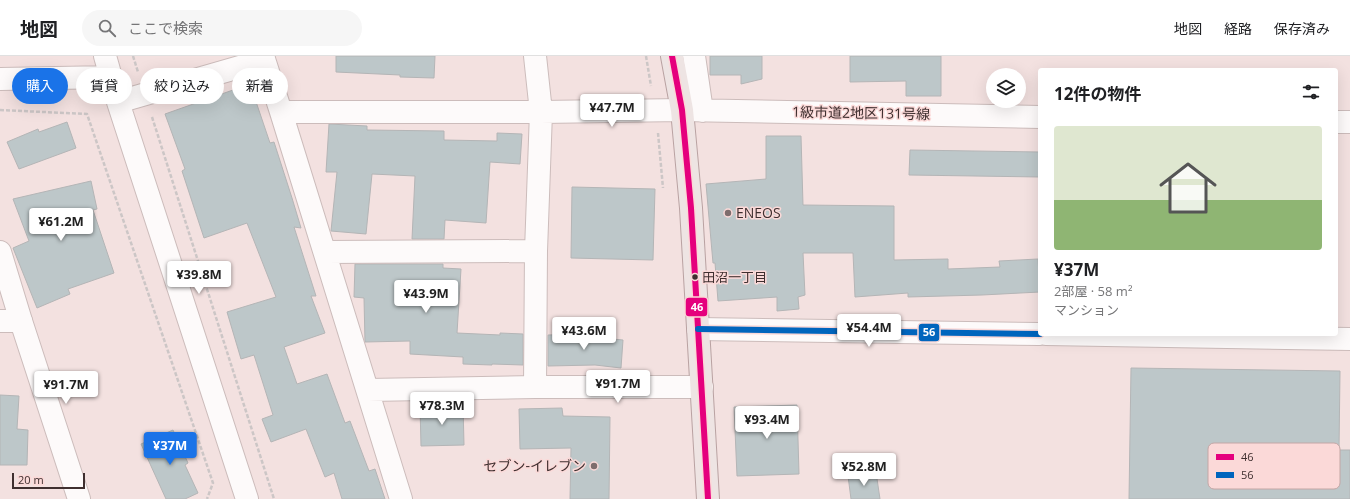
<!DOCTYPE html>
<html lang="ja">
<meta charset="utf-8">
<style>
:root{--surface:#fff;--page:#f6f6f6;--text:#202124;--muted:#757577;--line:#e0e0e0;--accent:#1a73e8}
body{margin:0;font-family:"Open Sans","Noto Sans JP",sans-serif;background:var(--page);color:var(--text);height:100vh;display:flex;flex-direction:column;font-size:15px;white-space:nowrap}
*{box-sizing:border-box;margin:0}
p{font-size:13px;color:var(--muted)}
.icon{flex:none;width:22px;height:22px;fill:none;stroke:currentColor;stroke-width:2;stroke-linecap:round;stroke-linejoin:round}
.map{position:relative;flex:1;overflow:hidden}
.sheet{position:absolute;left:1038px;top:12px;width:300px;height:268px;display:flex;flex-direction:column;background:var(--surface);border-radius:4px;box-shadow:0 4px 16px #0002}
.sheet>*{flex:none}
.hud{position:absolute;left:12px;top:12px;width:380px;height:36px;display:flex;gap:8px}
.fabs{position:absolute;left:986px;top:12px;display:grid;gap:8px}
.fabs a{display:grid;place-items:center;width:40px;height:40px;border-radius:50%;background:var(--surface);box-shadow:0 4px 16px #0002;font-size:20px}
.scale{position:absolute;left:12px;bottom:10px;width:73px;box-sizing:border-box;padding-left:4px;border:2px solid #3f2f2f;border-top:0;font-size:11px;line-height:14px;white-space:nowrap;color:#3f2f2f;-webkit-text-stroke:3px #fbd9d8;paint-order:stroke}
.price{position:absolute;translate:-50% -34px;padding:0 9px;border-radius:4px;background:#fff;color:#222;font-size:13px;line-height:26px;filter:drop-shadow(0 1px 2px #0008)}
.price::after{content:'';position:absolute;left:50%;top:24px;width:12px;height:9px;margin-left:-6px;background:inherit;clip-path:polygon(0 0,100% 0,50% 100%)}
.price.on{background:var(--accent);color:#fff}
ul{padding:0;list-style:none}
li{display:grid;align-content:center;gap:8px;height:212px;padding:0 16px}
li span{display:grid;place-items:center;height:124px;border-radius:4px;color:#555}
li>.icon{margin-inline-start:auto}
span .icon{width:72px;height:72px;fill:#fffc;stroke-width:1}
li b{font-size:17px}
h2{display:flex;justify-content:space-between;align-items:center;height:48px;padding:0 16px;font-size:17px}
.pill{padding:0 14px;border-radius:18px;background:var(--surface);box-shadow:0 4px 16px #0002;font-size:14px;line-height:36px}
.pill.on{background:var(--accent);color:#fff}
header{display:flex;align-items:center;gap:24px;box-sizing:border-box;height:56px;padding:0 20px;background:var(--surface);border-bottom:1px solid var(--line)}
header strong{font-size:19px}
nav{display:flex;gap:22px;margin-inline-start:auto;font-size:14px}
.search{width:280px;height:36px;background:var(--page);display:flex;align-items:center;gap:10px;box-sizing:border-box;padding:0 14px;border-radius:22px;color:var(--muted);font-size:15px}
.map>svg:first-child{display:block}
.building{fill:#bdc7c9;stroke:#b4b5b6}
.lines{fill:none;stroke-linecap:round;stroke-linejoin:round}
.minor-casing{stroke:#ccbcbb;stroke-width:24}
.tertiary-casing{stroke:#ccbcbb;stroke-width:24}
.primary-casing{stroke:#b9a2a2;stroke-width:24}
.path{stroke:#ccc6c6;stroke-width:2.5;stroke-dasharray:4 2;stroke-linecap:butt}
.minor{stroke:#fdfafa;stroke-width:22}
.tertiary{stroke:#fdfafa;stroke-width:22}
.primary{stroke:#eee4e3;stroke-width:22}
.bus-1-casing{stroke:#fbd9d8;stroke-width:9}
.bus-2-casing{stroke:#fbd9d8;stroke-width:9}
.bus-1{stroke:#e5007d;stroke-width:6}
.bus-2{stroke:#0065bd;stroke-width:6}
.poi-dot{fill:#7e6d6d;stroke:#fbd9d8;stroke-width:1.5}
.bus-dot{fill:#3f2f2f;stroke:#fbd9d8;stroke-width:1.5}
.labels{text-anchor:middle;stroke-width:3;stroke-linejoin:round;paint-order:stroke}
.bus-label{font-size:13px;fill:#3f2f2f;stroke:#fbd9d8;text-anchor:start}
.street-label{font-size:14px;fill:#3f2f2f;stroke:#fbd9d8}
.poi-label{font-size:14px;fill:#3f2f2f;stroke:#fbd9d8;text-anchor:start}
.key{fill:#fbd9d8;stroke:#c3a6a5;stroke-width:1}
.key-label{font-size:11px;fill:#3f2f2f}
.line-badge{stroke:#fbd9d8;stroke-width:1.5}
.badge-label{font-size:11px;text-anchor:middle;font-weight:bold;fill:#fff}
</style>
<header>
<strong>地図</strong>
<div class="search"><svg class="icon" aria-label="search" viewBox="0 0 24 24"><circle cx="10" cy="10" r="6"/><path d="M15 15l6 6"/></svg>ここで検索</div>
<nav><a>地図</a><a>経路</a><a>保存済み</a></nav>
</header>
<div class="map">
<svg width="1350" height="443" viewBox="0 0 1350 443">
<rect width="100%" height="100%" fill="#f3e1e0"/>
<path class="building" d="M336,0H435L434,22L400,21V19L336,16Z
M710,0H762V23L741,28V19H710Z
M850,0H941V40H906V25L850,26Z
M250,28L270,87L274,86L292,142L301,172L294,171L316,240H311L325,277L284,291L297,328L327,318L345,367L350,365L369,415L375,413L385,443H342L334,417L325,421L306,373L271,386L262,363L273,359L254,299L241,303L227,256L276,241L247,167L204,182L182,115L185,113L165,58Z
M67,66L76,92L19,113L7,86L38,73L39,76Z
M329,68L367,70V74L444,75V84L497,85V77L522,78L520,108L490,106L486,167L445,164L444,183H412L415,120L372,118L366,178L331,175L337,116H326Z
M766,80H801L803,149L894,150V204L948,203V213L1000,211L999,205L1038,203L1040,236L982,239L908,241V237L855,241L853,197H803L805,239L798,241L799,253L777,255V241L718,245L715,207H713L706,128L766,123Z
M910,94L1040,96V121L909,119Z
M91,125L97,153L93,154L114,217L68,233L70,238L37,252L13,192L29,185L13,143Z
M572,131L655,133L653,204L571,202Z
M355,208H443V212L461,213L457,277L500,279V277L523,278V309L492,308V309L463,308V301L410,298V285L365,286L364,242L354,241Z
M582,278V280L623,284L621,312L595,309L548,310V279Z
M1131,312L1340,315L1339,394H1350V443H1129Z
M0,339L19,340L17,373L28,374L27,409H0Z
M463,349L464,389L421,390L420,350Z
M797,349L799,418L737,420L734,351Z
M562,352L563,360L610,361L609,443H570L571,392L520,393L519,353Z
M173,374L188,407L185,409L198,437L185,443H166L141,388Z
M876,416L880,443H851L848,420Z"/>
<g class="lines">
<defs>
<path id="minor" d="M263,0L281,56L401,443
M694,0L702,55
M281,56H541L682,54L1040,61
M1336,66H1350
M0,196L21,265
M325,196L536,195
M698,273L1040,278
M1046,278L1350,283
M535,331L536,195L541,56L535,0
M368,334L535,331H702"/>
<path id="tertiary" d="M105,0L118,46L247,443
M0,23L112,21
M118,46L264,4
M0,265H21L79,443"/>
<path id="primary" d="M672,0L682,54L691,152L708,443"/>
</defs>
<use href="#minor" class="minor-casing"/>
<use href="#tertiary" class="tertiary-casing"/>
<use href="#primary" class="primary-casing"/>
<path class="path" d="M133,0L138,16
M646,0L651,30
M0,54L87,58L213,427L207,443
M152,61L274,443
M658,77L663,132"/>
<use href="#minor" class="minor"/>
<use href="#tertiary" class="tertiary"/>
<use href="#primary" class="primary"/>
<defs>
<path id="bus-1" d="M672,0L682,54L691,152L708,443"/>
<path id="bus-2" d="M698,273L1040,278"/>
</defs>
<use href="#bus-1" class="bus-1-casing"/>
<use href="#bus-2" class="bus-2-casing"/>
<use href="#bus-1" class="bus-1"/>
<use href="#bus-2" class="bus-2"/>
</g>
<g class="poi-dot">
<circle cx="728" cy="157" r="4"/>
<circle cx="594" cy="410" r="4"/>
</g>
<circle class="bus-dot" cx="695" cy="221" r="3.5"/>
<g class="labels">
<g class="bus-label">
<text x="702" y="226">田沼一丁目</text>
</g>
<g class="street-label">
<text transform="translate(861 57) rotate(1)" y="5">1級市道2地区131号線</text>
</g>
<g class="poi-label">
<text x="736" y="162">ENEOS</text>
<text x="586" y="415" text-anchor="end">セブン-イレブン</text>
</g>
</g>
<rect x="1208" y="387" width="132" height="46" rx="6" class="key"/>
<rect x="1216" y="398" width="18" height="6" fill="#e5007d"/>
<rect x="1216" y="416" width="18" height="6" fill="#0065bd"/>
<g class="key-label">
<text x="1241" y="405">46</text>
<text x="1241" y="423">56</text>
</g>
<g class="line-badge">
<rect x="685" y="241" width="23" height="20" rx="4" fill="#e5007d"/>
<rect x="918" y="267" width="22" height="19" rx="4" fill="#0065bd"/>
</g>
<g class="badge-label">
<text x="697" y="255">46</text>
<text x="929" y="280">56</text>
</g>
</svg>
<div class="fabs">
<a><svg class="icon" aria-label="layers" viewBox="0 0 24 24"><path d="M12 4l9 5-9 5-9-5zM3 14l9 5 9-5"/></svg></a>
</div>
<div class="scale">20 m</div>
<b class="price" style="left:612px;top:72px">¥47.7M</b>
<b class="price" style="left:61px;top:186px">¥61.2M</b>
<b class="price" style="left:199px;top:239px">¥39.8M</b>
<b class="price" style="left:426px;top:258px">¥43.9M</b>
<b class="price" style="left:869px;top:292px">¥54.4M</b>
<b class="price" style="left:584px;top:295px">¥43.6M</b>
<b class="price" style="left:618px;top:348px">¥91.7M</b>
<b class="price" style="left:66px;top:349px">¥91.7M</b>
<b class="price" style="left:442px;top:370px">¥78.3M</b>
<b class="price" style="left:767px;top:384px">¥93.4M</b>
<b class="price on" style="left:170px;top:410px">¥37M</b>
<b class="price" style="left:864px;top:431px">¥52.8M</b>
<div class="hud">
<a class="pill on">購入</a>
<a class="pill">賃貸</a>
<a class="pill">絞り込み</a>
<a class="pill">新着</a>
</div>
<section class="sheet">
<h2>12件の物件<svg class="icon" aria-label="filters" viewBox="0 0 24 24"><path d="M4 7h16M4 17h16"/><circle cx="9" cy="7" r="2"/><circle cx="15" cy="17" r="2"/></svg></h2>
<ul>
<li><span style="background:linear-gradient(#dfe7d0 60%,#8fb573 0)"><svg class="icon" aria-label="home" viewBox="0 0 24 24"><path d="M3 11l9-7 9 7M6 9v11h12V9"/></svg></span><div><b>¥37M</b><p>2部屋 · 58 m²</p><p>マンション</p></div></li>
</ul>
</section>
</div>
